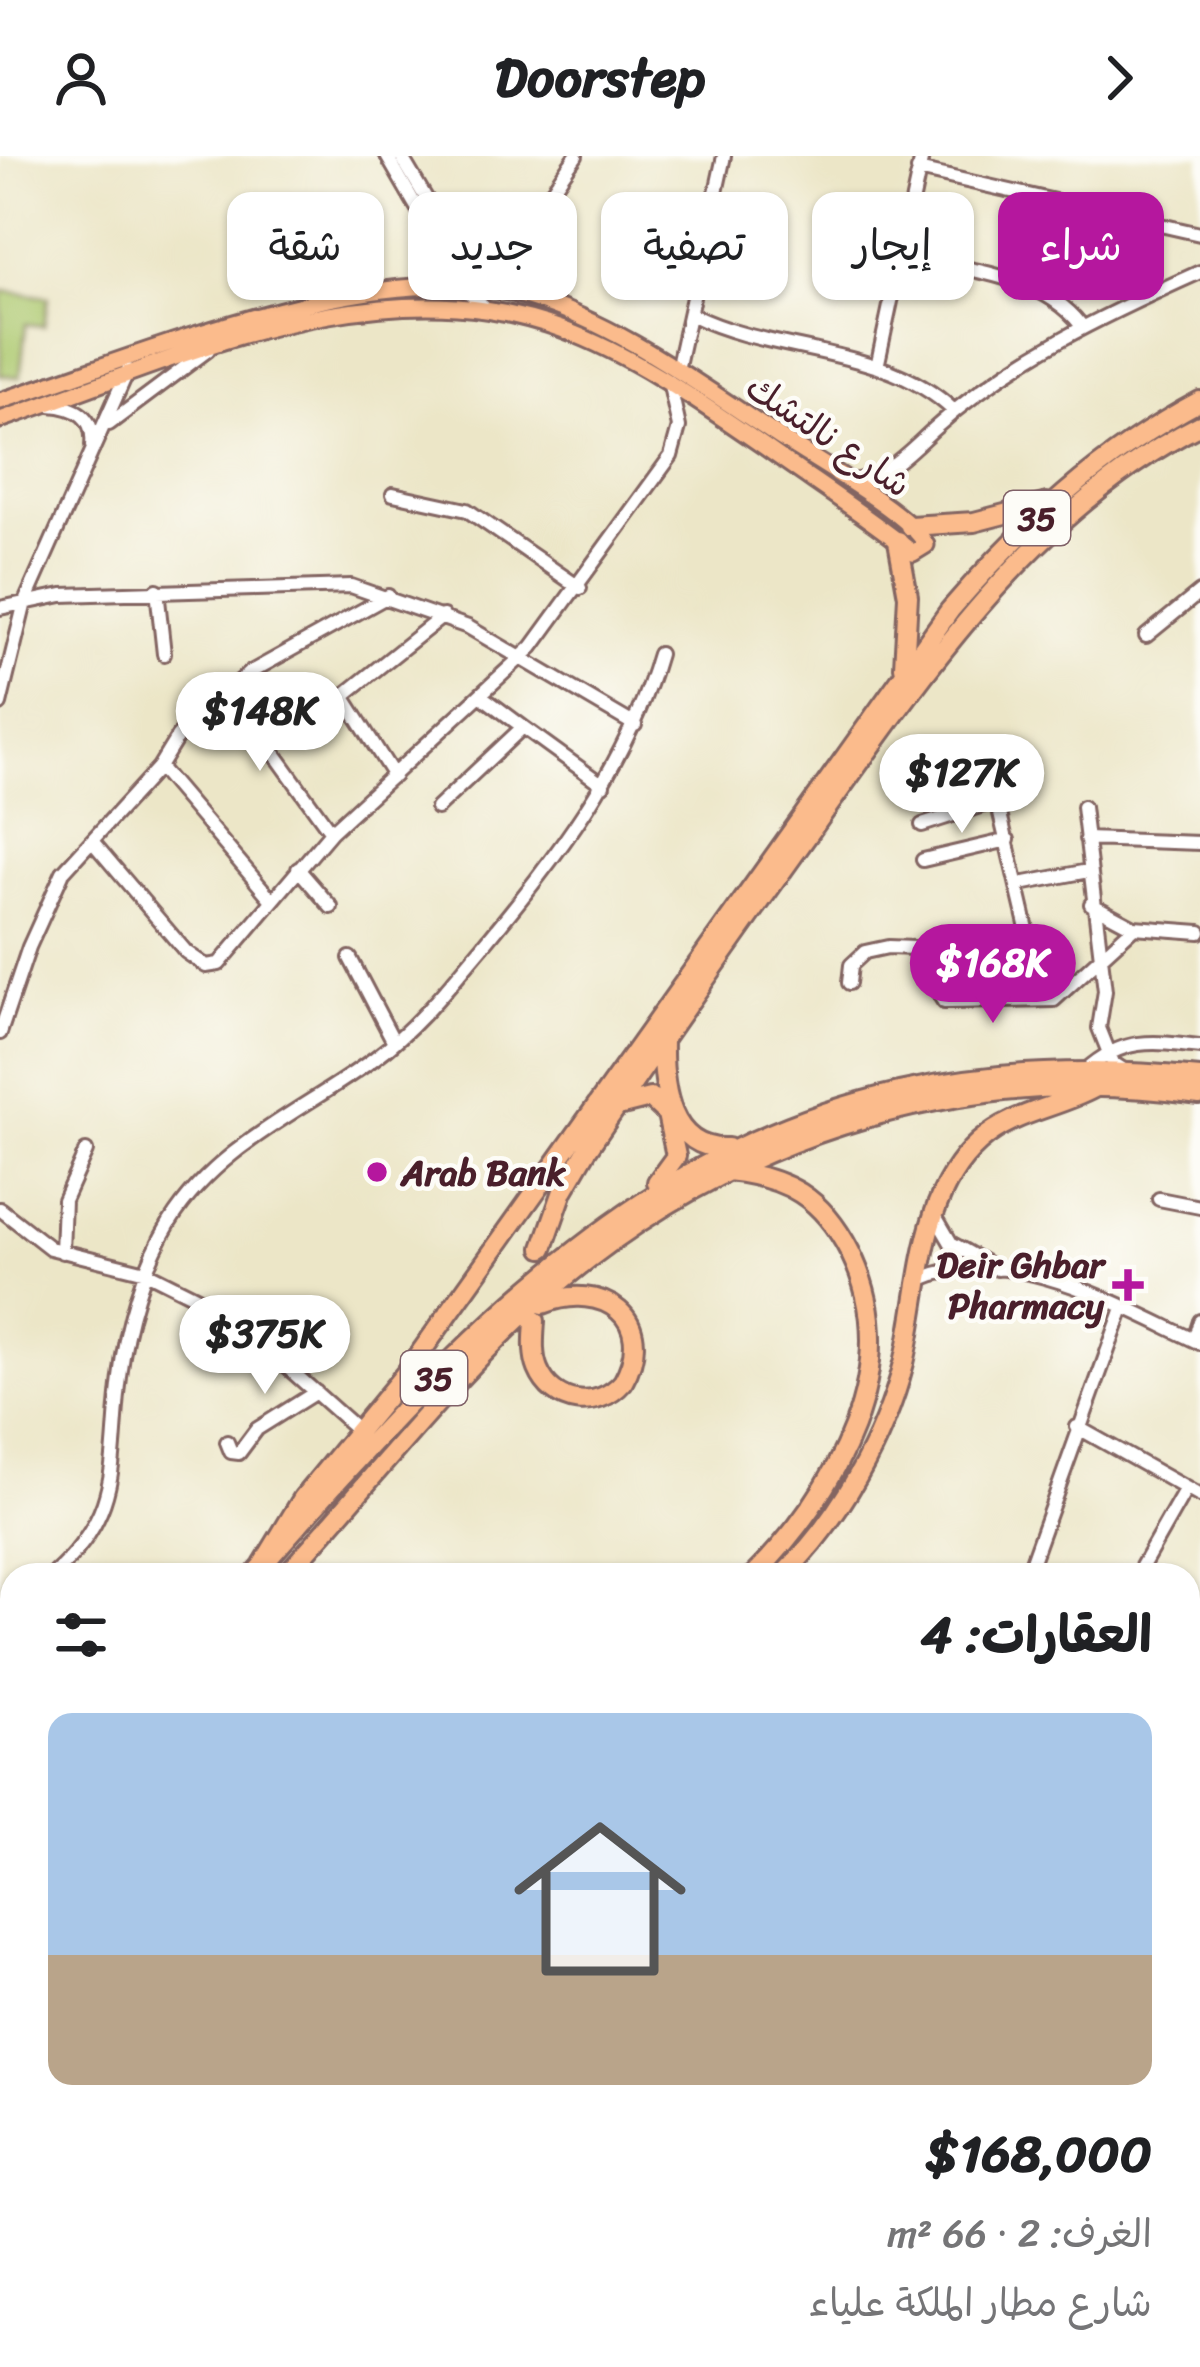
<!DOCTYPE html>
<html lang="ar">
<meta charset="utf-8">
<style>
:root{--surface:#fff;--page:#f6f6f6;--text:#202124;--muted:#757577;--line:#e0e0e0;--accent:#b5179e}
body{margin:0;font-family:Sriracha,"Playpen Sans Arabic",sans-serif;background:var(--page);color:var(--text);direction:rtl;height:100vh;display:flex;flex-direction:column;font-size:45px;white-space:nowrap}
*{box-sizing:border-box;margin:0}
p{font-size:39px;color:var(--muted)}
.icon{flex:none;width:66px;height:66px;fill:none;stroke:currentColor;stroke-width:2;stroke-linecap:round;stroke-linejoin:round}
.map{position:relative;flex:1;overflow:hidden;direction:ltr}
.drawer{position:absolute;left:0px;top:1407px;width:1200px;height:804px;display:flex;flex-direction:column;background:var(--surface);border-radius:36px 36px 0 0;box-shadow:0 3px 9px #0004;direction:rtl}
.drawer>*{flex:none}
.banner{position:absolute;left:36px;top:36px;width:1128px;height:108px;direction:rtl;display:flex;gap:24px}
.price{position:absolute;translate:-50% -102px;padding:0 27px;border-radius:42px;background:#fff;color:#222;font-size:39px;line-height:78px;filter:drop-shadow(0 3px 6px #0008)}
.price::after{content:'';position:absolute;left:50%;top:72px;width:36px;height:27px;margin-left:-18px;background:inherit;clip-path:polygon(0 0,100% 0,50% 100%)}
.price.on{background:var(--accent);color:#fff}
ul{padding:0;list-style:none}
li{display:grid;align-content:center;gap:24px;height:636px;padding:0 48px}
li+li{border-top:3px solid var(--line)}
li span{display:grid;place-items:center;height:372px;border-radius:24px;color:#555}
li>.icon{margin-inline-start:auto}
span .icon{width:216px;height:216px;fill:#fffc;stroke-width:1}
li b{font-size:51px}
h2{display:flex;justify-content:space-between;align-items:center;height:144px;padding:0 48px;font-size:51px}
.chip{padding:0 42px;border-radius:24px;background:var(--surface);box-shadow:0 3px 9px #0004;font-size:42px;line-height:108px}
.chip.on{background:var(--accent);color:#fff}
header{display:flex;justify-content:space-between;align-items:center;height:156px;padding:0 48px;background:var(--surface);font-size:54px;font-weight:700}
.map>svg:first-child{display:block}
.pitch{fill:#adc970;stroke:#7c744e;stroke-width:3}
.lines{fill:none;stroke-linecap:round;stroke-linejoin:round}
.minor-casing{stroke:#836562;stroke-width:18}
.major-casing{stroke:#836562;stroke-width:21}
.highway-casing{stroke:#836562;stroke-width:24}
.minor{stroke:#fff;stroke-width:12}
.major{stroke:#fbbb8c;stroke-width:15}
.highway{stroke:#fbbb8c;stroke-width:18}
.poi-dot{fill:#b5179e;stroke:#fdfcf7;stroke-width:4.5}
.labels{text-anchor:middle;stroke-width:9;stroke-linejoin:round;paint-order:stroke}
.shield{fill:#fdfcf7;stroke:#806168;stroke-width:3}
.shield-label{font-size:33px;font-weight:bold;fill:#4a1f2b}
.street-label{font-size:36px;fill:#4a1f2b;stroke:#fdfcf7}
.poi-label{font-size:36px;font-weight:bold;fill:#4a1f2b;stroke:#fdfcf7;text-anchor:start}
</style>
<header><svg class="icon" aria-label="forward" viewBox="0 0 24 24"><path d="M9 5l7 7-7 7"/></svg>Doorstep<svg class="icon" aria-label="person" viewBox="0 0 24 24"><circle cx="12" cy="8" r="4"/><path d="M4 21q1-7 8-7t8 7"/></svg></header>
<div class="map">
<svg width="1200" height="2211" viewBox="0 0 1200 2211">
<rect width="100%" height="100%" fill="#fdfcf7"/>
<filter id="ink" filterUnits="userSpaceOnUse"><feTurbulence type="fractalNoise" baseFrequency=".00833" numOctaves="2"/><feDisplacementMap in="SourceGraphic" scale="24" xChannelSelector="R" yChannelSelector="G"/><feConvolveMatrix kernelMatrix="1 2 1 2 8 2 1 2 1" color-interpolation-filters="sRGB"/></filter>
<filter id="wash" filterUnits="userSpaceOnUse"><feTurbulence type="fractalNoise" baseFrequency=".004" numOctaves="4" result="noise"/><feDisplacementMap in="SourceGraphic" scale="48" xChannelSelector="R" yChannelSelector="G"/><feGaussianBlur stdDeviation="2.7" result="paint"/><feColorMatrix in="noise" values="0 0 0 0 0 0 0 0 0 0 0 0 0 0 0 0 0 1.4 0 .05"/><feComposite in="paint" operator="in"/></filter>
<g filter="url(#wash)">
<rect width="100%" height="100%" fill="#ece6c7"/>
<path class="pitch" d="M2,135L48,141L44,170L26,168L20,221L0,219Z"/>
</g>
<g filter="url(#ink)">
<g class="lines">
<defs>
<path id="minor" d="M387,0L463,131L485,152
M401,0L478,130L476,137
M918,14L1200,78
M455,78L513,137
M901,99C961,113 1042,118 1081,169
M480,104L528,83
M419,131L437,116L442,95
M528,141C510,92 548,38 576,0
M692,159C774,200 885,188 954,255
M877,211L922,0
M677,214L724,0
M50,249C77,251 95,261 92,290
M109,268L208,194
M850,325C886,323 909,295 935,272C1014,201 1104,159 1200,116
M393,338L467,354L580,432
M157,434L164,498
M0,452L62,439L351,430L468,471L635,569
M1146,480L1200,436
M228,533L331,676
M0,548L25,446L128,214
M523,571L603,629
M159,611L271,743
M394,620L343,540L443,460
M1083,651L1105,835L1099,872L1113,907L1127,916
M437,652L523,571L480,539
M1086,683L1200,687
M92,685L186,796L206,810L219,808L331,676L532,491L671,300L679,271L669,225
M923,704L1008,684
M298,713L331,751
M1020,728L1088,715
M1091,748L1134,771L1200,776
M941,793L939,838L944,846L1054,844L1134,771
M350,802L394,886
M849,827L851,809L865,796L888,791L1020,796L1031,790L997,645L922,669
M0,877L29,791L63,716L159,611L178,580L249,517L388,440
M1085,915C1122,881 1152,885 1200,891
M1159,1043L1200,1051
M0,1053L50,1092L146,1116L224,1155L359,1275
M934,1058L951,1087L997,1113
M62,1096L64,1044L86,995
M921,1123C1011,1085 1120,1150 1200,1187
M1194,1184L1200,1165
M1077,1271L1200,1340
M227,1286L231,1296L239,1297L257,1273L316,1236
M53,1419C124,1355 109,1306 120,1221C126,1169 143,1110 170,1066C218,989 305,954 375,902C417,871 448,831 482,791C557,700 626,612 659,498
M1027,1419L1123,1152
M1137,1419L1186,1333
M0,1464L12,1454
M1188,1511L1200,1509
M0,1571L12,1567
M1188,1711L1200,1743
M1188,1796L1200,1792
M1188,1933L1200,1928
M0,2062L12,2055
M1188,2081L1200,2115
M519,2199L523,2211
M697,2199L703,2211
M1120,2199L1125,2211
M219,2211L221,2199
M779,2211L782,2199
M955,2211L1015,2199"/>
<path id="major" d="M0,245C144,199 380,96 528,141C618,168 695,226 773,277C806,299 912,358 926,389L913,397C866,359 814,326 765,291C613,186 521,126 329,159C218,178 107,228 0,264
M637,2199V2202
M656,2199L661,2211
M678,2199L684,2211"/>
<path id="highway" d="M910,370L974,366L1047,347
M898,385L908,440L904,511
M663,884C662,930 669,995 728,992
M618,950L650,942L667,958L676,1000L657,1026
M727,1015C787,1021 822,1041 850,1096C908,1211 835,1338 754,1419
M543,1092L563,1035L587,994C661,885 736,779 812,673C920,522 1030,355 1200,269
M535,1165C534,1181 532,1198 538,1213C553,1250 598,1255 623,1226C658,1163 603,1124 543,1148
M263,1408L303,1342L406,1217L950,454C1022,370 1102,297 1200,245
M254,1419C527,1105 749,875 1200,922
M286,1419C367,1330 443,1232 531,1151C713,984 954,904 1200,939
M783,1419C840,1363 884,1284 904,1207C922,1132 918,1041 979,986C1014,955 1055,953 1094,932
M0,1670L12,1660
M0,1701L12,1692"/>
</defs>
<use href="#minor" class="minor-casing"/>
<use href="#major" class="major-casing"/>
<use href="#highway" class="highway-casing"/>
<use href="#minor" class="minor"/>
<use href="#major" class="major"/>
<use href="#highway" class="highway"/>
</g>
</g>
<g class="poi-dot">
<circle cx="377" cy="1016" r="12"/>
<path d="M1122 1111h12v12h12v12h-12v12h-12v-12h-12v-12h12z"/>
</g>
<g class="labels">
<g class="shield">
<rect x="1004" y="335" width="66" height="54" rx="9"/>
<rect x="401" y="1195" width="66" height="54" rx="9"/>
</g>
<g class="shield-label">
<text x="1037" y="374">35</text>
<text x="434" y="1234">35</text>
</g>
<g class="street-label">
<text transform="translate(829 279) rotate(34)" y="13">شارع نالتشك</text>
</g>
<g class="poi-label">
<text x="401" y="1029">Arab Bank</text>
<text x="1104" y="1121" text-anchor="end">Deir Ghbar<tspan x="1104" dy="41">Pharmacy</tspan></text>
</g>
</g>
</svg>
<b class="price" style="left:260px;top:618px">$148K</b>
<b class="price" style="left:962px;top:680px">$127K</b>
<b class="price on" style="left:993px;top:870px">$168K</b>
<b class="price" style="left:265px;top:1241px">$375K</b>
<div class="banner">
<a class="chip on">شراء</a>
<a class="chip">إيجار</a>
<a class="chip">تصفية</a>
<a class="chip">جديد</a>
<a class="chip">شقة</a>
</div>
<section class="drawer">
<h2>العقارات: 4<svg class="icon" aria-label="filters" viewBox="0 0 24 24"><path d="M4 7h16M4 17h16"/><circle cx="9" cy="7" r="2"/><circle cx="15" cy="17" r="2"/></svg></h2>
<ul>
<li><span style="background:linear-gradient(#a9c7e8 65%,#b9a48a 0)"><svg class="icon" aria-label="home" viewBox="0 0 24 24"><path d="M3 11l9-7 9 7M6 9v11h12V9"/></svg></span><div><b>$168,000</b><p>الغرف: 2 · 66 m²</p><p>شارع مطار الملكة علياء</p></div></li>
</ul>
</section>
</div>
